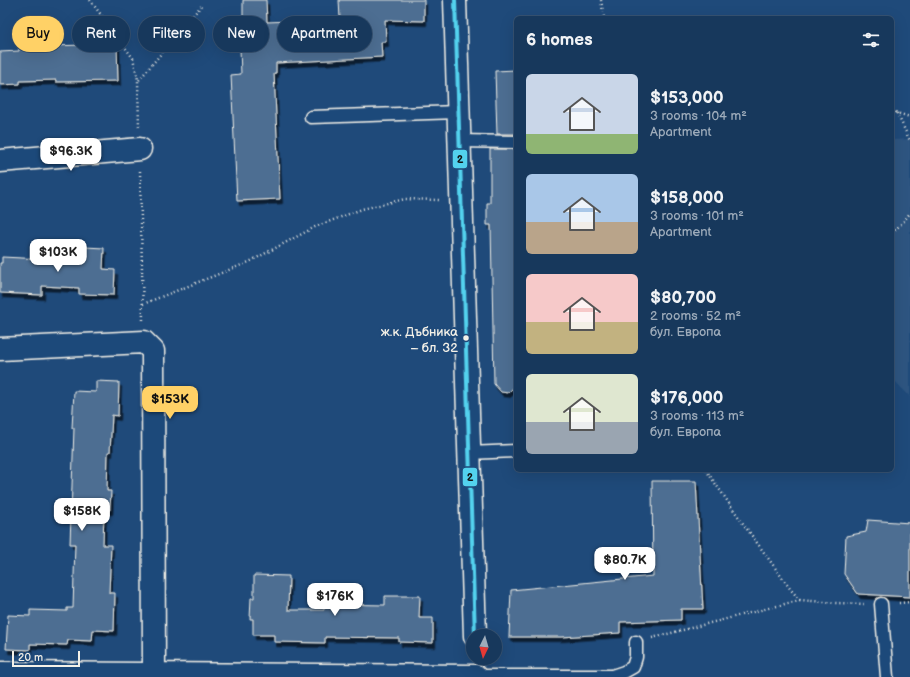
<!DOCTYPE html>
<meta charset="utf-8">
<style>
:root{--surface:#17385c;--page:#244365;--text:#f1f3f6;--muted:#9eacbb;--line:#365272;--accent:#ffd166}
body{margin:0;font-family:"Balsamiq Sans",sans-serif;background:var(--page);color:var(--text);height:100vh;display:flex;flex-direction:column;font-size:15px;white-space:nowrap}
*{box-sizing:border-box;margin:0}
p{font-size:13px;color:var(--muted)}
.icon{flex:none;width:22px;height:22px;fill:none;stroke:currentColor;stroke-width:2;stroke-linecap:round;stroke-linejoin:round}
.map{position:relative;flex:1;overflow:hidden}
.panel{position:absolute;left:514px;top:16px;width:380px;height:456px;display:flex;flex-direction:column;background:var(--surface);border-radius:6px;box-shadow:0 4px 16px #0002,0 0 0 1px var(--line)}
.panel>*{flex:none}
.top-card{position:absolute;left:12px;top:16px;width:380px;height:36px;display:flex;gap:8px}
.needle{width:26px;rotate:185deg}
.fabs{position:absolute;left:466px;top:629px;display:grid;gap:8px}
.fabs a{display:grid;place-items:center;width:36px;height:36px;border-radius:50%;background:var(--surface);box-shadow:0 4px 16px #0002,0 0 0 1px var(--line);font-size:20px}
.scale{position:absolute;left:12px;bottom:10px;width:68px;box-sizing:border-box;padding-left:4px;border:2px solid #f4f1e8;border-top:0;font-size:11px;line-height:14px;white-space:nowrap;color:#f4f1e8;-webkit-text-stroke:3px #1f4a7a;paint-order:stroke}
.price{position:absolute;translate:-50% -34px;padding:0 9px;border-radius:8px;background:#fff;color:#222;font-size:13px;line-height:26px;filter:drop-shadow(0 1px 2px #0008)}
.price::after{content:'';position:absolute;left:50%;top:24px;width:12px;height:9px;margin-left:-6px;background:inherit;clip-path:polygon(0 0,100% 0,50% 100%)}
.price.on{background:var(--accent);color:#111}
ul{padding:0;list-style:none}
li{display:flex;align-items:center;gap:12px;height:100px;padding:0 12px}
li span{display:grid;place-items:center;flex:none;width:112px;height:80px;border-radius:6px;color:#555}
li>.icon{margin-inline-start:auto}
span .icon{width:48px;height:48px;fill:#fffc;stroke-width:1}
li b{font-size:17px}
h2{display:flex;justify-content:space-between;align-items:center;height:48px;padding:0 12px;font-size:17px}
.chip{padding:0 14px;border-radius:18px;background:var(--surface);box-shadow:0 4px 16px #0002,0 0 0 1px var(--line);font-size:14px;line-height:36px}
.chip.on{background:var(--accent);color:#111}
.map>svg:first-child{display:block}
.built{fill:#2d5581}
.building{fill:#4d6e92;stroke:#f4f1e8;filter:url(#shadow)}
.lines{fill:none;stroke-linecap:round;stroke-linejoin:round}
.lane-casing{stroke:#f4f1e8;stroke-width:15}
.street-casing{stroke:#f4f1e8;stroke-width:25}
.path{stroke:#f4f1e8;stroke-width:2.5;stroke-dasharray:1 3;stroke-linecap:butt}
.lane{stroke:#1f4a7a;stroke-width:12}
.street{stroke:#1f4a7a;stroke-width:22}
.bus-1-casing{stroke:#1f4a7a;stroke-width:7}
.bus-1{stroke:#53d2ee;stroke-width:4}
.bus-dot{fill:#f4f1e8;stroke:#1f4a7a;stroke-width:1.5}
.labels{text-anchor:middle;stroke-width:4;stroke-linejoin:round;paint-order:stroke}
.bus-label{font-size:13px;fill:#f4f1e8;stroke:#1f4a7a;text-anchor:end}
.line-badge{stroke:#1f4a7a;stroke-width:1.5}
.pale-badge-label{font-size:11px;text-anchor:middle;font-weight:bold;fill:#111}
</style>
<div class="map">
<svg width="910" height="677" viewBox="0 0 910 677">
<defs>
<filter id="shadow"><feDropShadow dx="2.5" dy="4.5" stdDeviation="0" flood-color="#0009"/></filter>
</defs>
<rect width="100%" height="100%" fill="#1f4a7a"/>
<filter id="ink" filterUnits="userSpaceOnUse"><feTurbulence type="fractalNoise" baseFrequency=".025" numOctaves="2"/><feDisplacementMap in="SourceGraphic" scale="8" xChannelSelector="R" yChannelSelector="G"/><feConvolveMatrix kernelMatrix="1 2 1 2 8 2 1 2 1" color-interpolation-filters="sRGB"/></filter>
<g filter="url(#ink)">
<path class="built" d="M910,139V397L892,378L893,140Z"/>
<path class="building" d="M243,0H266L267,22L340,19L339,0H424V21L385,20L386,42H381L382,57L276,63V73H274L280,199L237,201L231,75L241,74L239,23H243Z
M117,44L118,81L56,82V80L20,81V84L0,85V52L19,51V47Z
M516,70V134H497L495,71Z
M490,149H516V385L508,393L501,392L494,384L491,225H487V203H490Z
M66,246L104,248L103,269L115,270L114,295L79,294V288L42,286V295L0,293V263H2V257L42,259L43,251L66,252Z
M96,381L119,382L118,416L112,415L110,452H108L107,491H111L110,510H104L103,545H111L109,593H115L114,631L93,630L92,641L68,640L67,645L30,644V650L6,649L8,615L30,616V610L67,611V608H73L75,544H70L74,428H72L74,391L96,392Z
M652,481H696L703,609H681V620L620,622V633L562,637H509L511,590L653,576Z
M868,520L910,523V597L858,594L844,574L846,536L866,532Z
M254,575L289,576L288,610H324V604L385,605V596H420L419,618H433V643L399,642V638L325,637V643L274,642V635H253V619H250L251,598H254Z"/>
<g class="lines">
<defs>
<path id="lane" d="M311,117L458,112
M460,141L516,142
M469,453L516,451
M881,604L887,677
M476,676H612L624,672L633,667L636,657V642"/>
<path id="street" d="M455,0L475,636
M0,161L140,149
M0,349L144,342L153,351L154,674
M0,673L476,676"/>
</defs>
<use href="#lane" class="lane-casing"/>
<use href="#street" class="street-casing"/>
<path class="path" d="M90,0L133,58L138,80L139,128
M601,0L604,18
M139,80L201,6
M892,110L897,113L910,117
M897,113L910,141
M140,171L143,320
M892,233L904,221L910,213
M143,304L249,262L315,227L362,209L405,199L439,200
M706,470L742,522L791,590L800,600L836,603L864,604
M899,603L910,602
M652,638L800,600"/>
<use href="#lane" class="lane"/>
<use href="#street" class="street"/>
<defs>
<path id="bus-1" d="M455,0L475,636"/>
</defs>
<use href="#bus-1" class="bus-1-casing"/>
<use href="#bus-1" class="bus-1"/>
</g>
</g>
<circle class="bus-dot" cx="466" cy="338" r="3.5"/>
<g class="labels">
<g class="bus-label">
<text x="458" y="336">ж.к. Дъбника<tspan x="458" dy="16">– бл. 32</tspan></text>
</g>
</g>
<g class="line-badge">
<rect x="452" y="149" width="16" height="20" rx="4" fill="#53d2ee"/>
<rect x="462" y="467" width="16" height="20" rx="4" fill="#53d2ee"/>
</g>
<g class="pale-badge-label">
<text x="460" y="163">2</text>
<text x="470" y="481">2</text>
</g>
</svg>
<div class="fabs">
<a><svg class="needle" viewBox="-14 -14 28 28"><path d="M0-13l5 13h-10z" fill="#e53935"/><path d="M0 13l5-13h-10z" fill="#9eacbb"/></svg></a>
</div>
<div class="scale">20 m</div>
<b class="price" style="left:71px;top:172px">$96.3K</b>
<b class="price" style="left:58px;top:273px">$103K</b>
<b class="price on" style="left:170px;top:420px">$153K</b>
<b class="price" style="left:82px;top:532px">$158K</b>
<b class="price" style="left:625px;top:581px">$80.7K</b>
<b class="price" style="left:335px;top:617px">$176K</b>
<div class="top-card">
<a class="chip on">Buy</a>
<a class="chip">Rent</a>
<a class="chip">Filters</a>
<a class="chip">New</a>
<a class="chip">Apartment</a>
</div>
<section class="panel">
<h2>6 homes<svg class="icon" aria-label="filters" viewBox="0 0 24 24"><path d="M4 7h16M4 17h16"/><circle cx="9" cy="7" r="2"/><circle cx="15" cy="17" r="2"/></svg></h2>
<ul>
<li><span style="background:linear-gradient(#c9d6e8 75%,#8fb573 0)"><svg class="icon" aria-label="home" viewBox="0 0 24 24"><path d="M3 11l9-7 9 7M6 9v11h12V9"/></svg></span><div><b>$153,000</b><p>3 rooms · 104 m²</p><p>Apartment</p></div></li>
<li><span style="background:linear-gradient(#a9c7e8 60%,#b9a48a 0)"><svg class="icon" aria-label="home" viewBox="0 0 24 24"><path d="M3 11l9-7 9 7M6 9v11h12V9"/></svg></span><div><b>$158,000</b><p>3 rooms · 101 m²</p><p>Apartment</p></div></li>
<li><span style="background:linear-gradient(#f6c9c9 60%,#c2b280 0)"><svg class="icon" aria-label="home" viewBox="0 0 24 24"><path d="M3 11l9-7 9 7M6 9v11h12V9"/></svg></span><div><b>$80,700</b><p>2 rooms · 52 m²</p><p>бул. Европа</p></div></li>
<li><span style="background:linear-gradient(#dfe7d0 60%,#9aa5b1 0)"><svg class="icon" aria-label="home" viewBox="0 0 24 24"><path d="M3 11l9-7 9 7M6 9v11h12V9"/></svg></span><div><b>$176,000</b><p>3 rooms · 113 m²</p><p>бул. Европа</p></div></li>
</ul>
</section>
</div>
